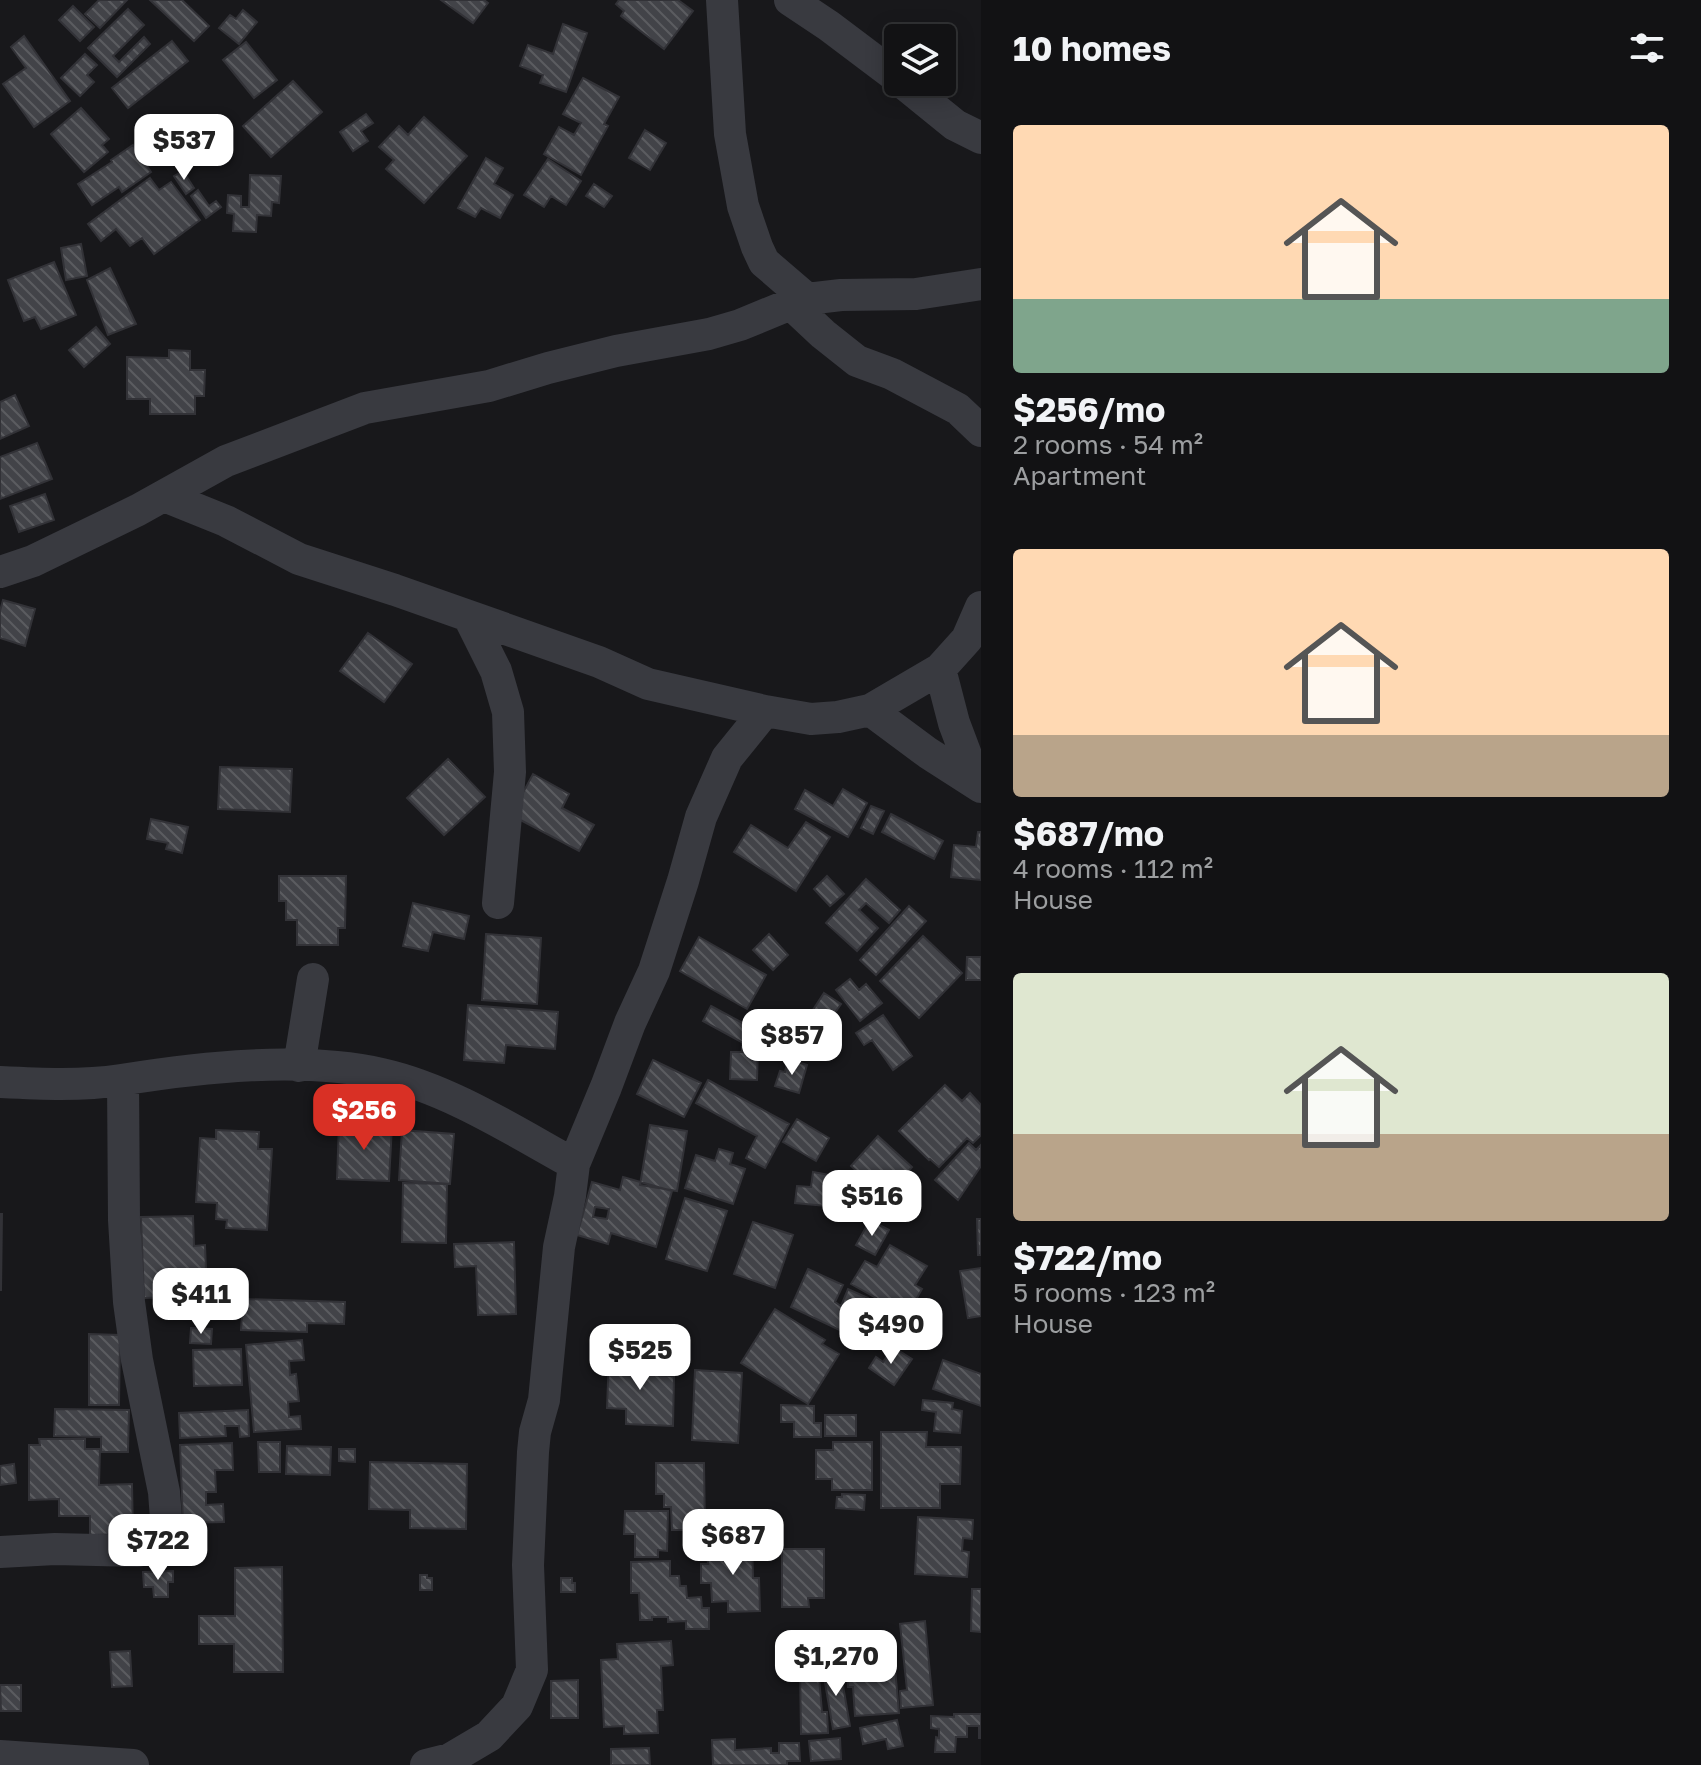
<!DOCTYPE html>
<meta charset="utf-8">
<style>
:root{--surface:#121214;--page:#1b1b1d;--text:#f1f3f6;--muted:#9c9ea0;--line:#313234;--accent:#d93025}
body{margin:0;font-family:"Golos Text",sans-serif;background:var(--page);color:var(--text);height:100vh;display:flex;flex-direction:column;font-size:30px;white-space:nowrap}
*{box-sizing:border-box;margin:0}
p{font-size:26px;color:var(--muted)}
.icon{flex:none;width:44px;height:44px;fill:none;stroke:currentColor;stroke-width:2;stroke-linecap:round;stroke-linejoin:round}
.map{position:relative;flex:1;overflow:hidden}
.panel{display:flex;flex-direction:column;background:var(--surface);width:720px}
.panel>*{flex:none}
.controls{position:absolute;left:884px;top:24px;display:grid;gap:16px}
.controls a{display:grid;place-items:center;width:72px;height:72px;border-radius:8px;background:var(--surface);box-shadow:0 4px 20px #0003,0 0 0 2px var(--line);font-size:40px}
.price{position:absolute;translate:-50% -68px;padding:0 18px;border-radius:16px;background:#fff;color:#222;font-size:26px;line-height:52px;filter:drop-shadow(0 2px 4px #0008)}
.price::after{content:'';position:absolute;left:50%;top:48px;width:24px;height:18px;margin-left:-12px;background:inherit;clip-path:polygon(0 0,100% 0,50% 100%)}
.price.current{background:var(--accent);color:#fff}
ul{padding:0;list-style:none}
li{display:grid;align-content:center;gap:16px;height:424px;padding:0 32px}
li span{display:grid;place-items:center;height:248px;border-radius:8px;color:#555}
li>.icon{margin-inline-start:auto}
span .icon{width:144px;height:144px;fill:#fffc;stroke-width:1}
li b{font-size:34px}
h2{display:flex;justify-content:space-between;align-items:center;height:96px;padding:0 32px;font-size:34px}
main{display:flex;flex:1;min-height:0}
.map>svg:first-child{display:block}
.building{fill:url(#building-back-hatch);stroke:#323237;stroke-width:2;fill-rule:evenodd}
.lines{fill:none;stroke-linecap:round;stroke-linejoin:round}
.minor{stroke:#393a40;stroke-width:32}
</style>
<main>
<div class="map">
<svg width="981" height="1765" viewBox="0 0 981 1765">
<defs>
<pattern id="building-back-hatch" width="6" height="6" patternUnits="userSpaceOnUse" patternTransform="scale(2)"><rect width="6" height="6" fill="#424348"/><path d="M-1 5l2 2M0 0l6 6M5-1l2 2" fill="none" stroke="#5b5c60"/></pattern>
</defs>
<rect width="100%" height="100%" fill="#18181b"/>
<path class="building" d="M99,0H127L100,28L85,14Z
M150,0H182L209,26L194,41Z
M441,0H484L488,3L473,23Z
M619,0H678L693,11L664,49L621,16L624,11L616,4Z
M73,6L94,27L80,41L59,20Z
M128,9L144,25L113,56L119,62L144,37L150,44L117,77L88,48Z
M243,10L257,22L239,44L219,28L230,15L236,19Z
M563,24L587,33L566,92L540,83L543,75L520,66L528,45L553,54Z
M24,36L70,101L34,127L3,84L26,68L11,47Z
M172,41L188,61L128,108L112,88Z
M246,42L277,80L254,98L223,60Z
M85,54L97,65L87,75L94,82L80,96L61,78Z
M583,78L619,97L604,124L608,126L581,175L544,154L559,127L574,135L581,123L563,114Z
M293,81L322,112L271,157L243,126Z
M81,108L109,139L102,145L108,152L84,172L51,134Z
M366,114L373,123L361,131L368,141L353,151L340,132Z
M424,117L467,156L424,203L386,169L394,160L379,147L399,126L408,135Z
M645,130L666,143L650,170L629,158Z
M133,145L151,172L122,192L119,187L92,205L78,184L112,162L111,160Z
M486,158L503,168L494,184L513,195L500,218L481,208L475,217L458,208Z
M548,159L581,181L566,205L551,196L544,207L524,195Z
M183,171L194,188L186,194L174,176Z
M250,175L281,176L279,203L272,202L271,216L257,215L256,232L233,231L234,214L227,213L228,195L241,196V207H249Z
M150,178L159,190L171,182L200,220L154,254L142,238L130,246L116,229L101,241L88,224Z
M594,184L612,196L604,207L586,196Z
M198,190L209,206L216,201L221,207L206,218L191,196Z
M81,244L87,276L66,280L61,248Z
M54,262L76,315L41,329L35,317L24,321L8,280Z
M110,268L136,324L108,335L87,280Z
M96,327L110,344L84,367L69,350Z
M169,350L190,351V370H205L204,396H195V414H150V399H127V357L169,358Z
M15,395L29,426L0,439V402Z
M37,443L52,479L0,499V457Z
M45,494L54,520L19,532L10,506Z
M3,600L35,609L25,646L0,638V611Z
M368,633L412,664L384,702L340,671Z
M448,759L485,797L444,835L407,798Z
M220,767L292,769L290,812L218,809Z
M533,774L569,794L562,808L594,825L579,851L511,815Z
M843,789L867,803L848,837L795,809L805,790L833,806Z
M871,806L884,811L873,834L861,828Z
M891,814L943,841L934,859L882,832Z
M151,819L188,827L182,853L166,849L168,843L147,839Z
M806,822L830,837L796,891L734,852L751,825L788,848Z
M978,832H981V880L951,877L954,845L976,847Z
M279,876H346L345,928H338V945H297V920H286V901H279Z
M827,876L844,894L830,906L814,889Z
M866,879L900,910L889,923L866,903L859,910L878,928L857,951L826,923Z
M413,903L469,916L464,939L433,932L428,951L403,946Z
M909,906L926,921L876,975L860,960Z
M486,934L541,938L537,1004L482,1000Z
M769,934L788,955L773,970L753,950Z
M923,936L962,973L919,1018L880,981Z
M699,937L766,975L747,1009L680,971Z
M967,957H981V980H966Z
M850,979L859,990L866,984L882,1003L860,1021L836,990Z
M824,993L841,1004L823,1030L807,1019Z
M468,1005L558,1012L555,1049L506,1045L504,1063L464,1060Z
M711,1006L752,1028L743,1043L703,1021Z
M883,1015L912,1056L893,1070L872,1040L864,1045L856,1033Z
M742,1047L758,1048L757,1080L730,1079L731,1052H742Z
M788,1059L807,1065L799,1093L775,1086L780,1071L785,1072Z
M653,1060L701,1083L684,1117L637,1094Z
M708,1080L789,1124L765,1168L746,1158L757,1136L696,1103Z
M945,1085L962,1101L970,1093L981,1105V1135L973,1143L967,1138L939,1167L930,1159L929,1160L899,1131Z
M797,1119L829,1138L816,1161L783,1142Z
M339,1123L392,1126L389,1181L337,1179Z
M650,1125L687,1131L677,1191L640,1185Z
M216,1130L259,1132L258,1149H272L267,1230L226,1228L227,1220L216,1219L217,1203L196,1202L200,1138L216,1139Z
M402,1130L454,1134L450,1184L399,1180Z
M878,1136L912,1167L886,1197L851,1166Z
M969,1143L976,1150L981,1145V1166L958,1200L935,1180Z
M719,1149L733,1153L730,1164L745,1169L733,1204L685,1188L696,1155L715,1161Z
M813,1172L830,1175L826,1206L795,1203L797,1186L811,1187Z
M623,1177L672,1191L656,1247L611,1233L608,1244L577,1235L592,1182L620,1190ZM595,1207L609,1209L607,1219L593,1217Z
M403,1183L447,1184L446,1243L402,1242Z
M685,1198L727,1211L707,1271L666,1259Z
M0,1214H2L1,1290H0Z
M193,1216L194,1246L205,1245L206,1271H198L199,1296L144,1298L141,1217Z
M977,1219H981V1255H978Z
M870,1220L889,1230L875,1255L856,1245Z
M753,1222L793,1235L775,1288L734,1274Z
M514,1242L516,1314L478,1315L476,1266L455,1267L454,1244Z
M890,1245L927,1266L915,1285L922,1289L894,1339L863,1321L876,1298L851,1284L865,1261L877,1267Z
M981,1268V1316L968,1318L960,1271Z
M808,1269L843,1285L835,1302L841,1306L848,1289L868,1298L850,1335L791,1307Z
M243,1299L345,1302L344,1324L307,1323V1332L241,1330Z
M775,1309L825,1340L822,1344L839,1354L808,1404L741,1363Z
M191,1328L212,1329L211,1344L190,1343Z
M89,1334L120,1335L119,1405H89Z
M302,1340L304,1360L289,1361L290,1375L296,1374L299,1401L288,1402L289,1417L300,1416L301,1429L254,1432L246,1345Z
M893,1347L912,1359L894,1385L869,1368L876,1357L883,1362Z
M241,1349L242,1385L194,1386L193,1350Z
M609,1356L652,1357L651,1375L674,1376L673,1426L626,1424V1409L607,1408Z
M943,1360L981,1374V1406L933,1389Z
M695,1370L742,1373L738,1443L692,1440Z
M923,1400L953,1403L952,1409L962,1411L960,1433L934,1431L936,1412L922,1410Z
M781,1405L814,1406V1423H821V1437H794V1422H781Z
M55,1409L129,1410L128,1452H101V1437L54,1436Z
M248,1410L249,1436L240,1437L239,1426H225L226,1436L180,1438L179,1413Z
M825,1415H856V1436H825Z
M881,1432H927L926,1447H961L960,1484H940V1508H881Z
M39,1439H85V1449H100L99,1485L132,1484L133,1534L90,1535V1516H59V1499L29,1500V1445H40Z
M258,1442H280V1472H259Z
M833,1442H872V1490H832V1479H816V1450H833Z
M232,1443L233,1470H215L216,1492H206V1505L223,1504L224,1522L183,1523L180,1445Z
M287,1446L331,1447L330,1475L286,1474Z
M339,1449H355V1462L339,1461Z
M370,1462L467,1464L466,1529L410,1528V1510L369,1509Z
M656,1463H704L705,1530H672L671,1507H664V1494H656Z
M14,1464L16,1483L0,1485V1466Z
M842,1494L865,1495L864,1510L836,1508L837,1497H842Z
M625,1511H668L667,1551L658,1550V1557H635V1534H624Z
M918,1517L973,1520L972,1539L963,1538L962,1551L969,1552L967,1577L915,1574Z
M752,1539L753,1578H759L760,1611L728,1612V1601L712,1602L711,1583H701V1564H708L707,1553L727,1552L726,1540Z
M782,1549H824V1598H808L809,1607H782Z
M670,1561V1576H679L680,1586H686L687,1598L701,1597L702,1608H709V1629H686V1621L668,1622V1617H652V1620H640L639,1593H631V1562Z
M282,1567L283,1672H234V1644H199V1616H235V1568Z
M173,1571V1582H168V1597H154L153,1587H144L143,1572Z
M420,1575H427V1578H432V1590H420Z
M561,1578H572V1583H575V1592H561Z
M972,1589H981V1632L971,1631Z
M925,1621L933,1705L901,1708L900,1691L907,1690L900,1624Z
M882,1637V1646L893,1645L899,1713L855,1716L853,1687H848L846,1657H839L838,1641Z
M671,1641L673,1665L661,1666L663,1710H657L658,1733L624,1734V1726L604,1727L601,1660L618,1659L617,1644Z
M130,1651L132,1686L112,1687L110,1652Z
M800,1668H814V1677H819L822,1712H827L828,1733L801,1734Z
M840,1668L850,1726L833,1729L823,1671Z
M578,1680V1718H551V1681Z
M0,1685H21V1711H1Z
M954,1714H981V1738H979V1726H967V1737H956L955,1752H935L936,1737L939,1738V1729L931,1728V1716L954,1717Z
M897,1720L903,1746L888,1749L886,1739L863,1744L860,1728Z
M840,1738L841,1759L811,1761L809,1741Z
M735,1739V1750L771,1748V1753H779V1743H799L800,1761H787V1765H713L712,1740Z
M649,1748L650,1765H611V1749Z"/>
<g class="lines">
<path class="minor" d="M722,0L730,134L743,206L757,247L764,262L807,299
M790,0L829,26L898,78
M902,82L955,125L981,138
M791,304L823,334L857,361L892,374L958,409L981,431
M164,496L226,521L299,559L395,590L599,662L648,684L765,711L811,719L838,717L870,710L940,669L967,639L981,607
M0,572L33,561L138,510L226,461L365,408L489,386L548,368L616,351L709,334L740,325L791,304L807,299L841,295L916,294L981,284
M469,617L496,671L508,712L510,772L498,903
M940,669L954,723L977,784
M870,710L928,753L981,787
M299,1066L313,979
M0,1082C40,1084 82,1086 121,1080C202,1067 301,1056 382,1074C449,1089 514,1131 574,1164
M0,1552L55,1549L138,1551L159,1543L166,1519L164,1492L137,1360L129,1302L124,1220L123,1080
M0,1756L133,1765
M426,1765L450,1759L489,1736L517,1706L532,1670L528,1565L533,1452L535,1432L544,1400L559,1247L570,1196L574,1164L606,1087L630,1023L654,971L683,881L701,817L727,758L765,711"/>
</g>
</svg>
<div class="controls">
<a><svg class="icon" aria-label="layers" viewBox="0 0 24 24"><path d="M12 4l9 5-9 5-9-5zM3 14l9 5 9-5"/></svg></a>
</div>
<b class="price" style="left:184px;top:182px">$537</b>
<b class="price" style="left:792px;top:1077px">$857</b>
<b class="price current" style="left:364px;top:1152px">$256</b>
<b class="price" style="left:872px;top:1238px">$516</b>
<b class="price" style="left:201px;top:1336px">$411</b>
<b class="price" style="left:891px;top:1366px">$490</b>
<b class="price" style="left:640px;top:1392px">$525</b>
<b class="price" style="left:733px;top:1577px">$687</b>
<b class="price" style="left:158px;top:1582px">$722</b>
<b class="price" style="left:836px;top:1698px">$1,270</b>
</div>
<section class="panel">
<h2>10 homes<svg class="icon" aria-label="filters" viewBox="0 0 24 24"><path d="M4 7h16M4 17h16"/><circle cx="9" cy="7" r="2"/><circle cx="15" cy="17" r="2"/></svg></h2>
<ul>
<li><span style="background:linear-gradient(#ffd9b3 70%,#7fa58c 0)"><svg class="icon" aria-label="home" viewBox="0 0 24 24"><path d="M3 11l9-7 9 7M6 9v11h12V9"/></svg></span><div><b>$256/mo</b><p>2 rooms · 54 m²</p><p>Apartment</p></div></li>
<li><span style="background:linear-gradient(#ffd9b3 75%,#b9a48a 0)"><svg class="icon" aria-label="home" viewBox="0 0 24 24"><path d="M3 11l9-7 9 7M6 9v11h12V9"/></svg></span><div><b>$687/mo</b><p>4 rooms · 112 m²</p><p>House</p></div></li>
<li><span style="background:linear-gradient(#dfe7d0 65%,#b9a48a 0)"><svg class="icon" aria-label="home" viewBox="0 0 24 24"><path d="M3 11l9-7 9 7M6 9v11h12V9"/></svg></span><div><b>$722/mo</b><p>5 rooms · 123 m²</p><p>House</p></div></li>
</ul>
</section>
</main>
